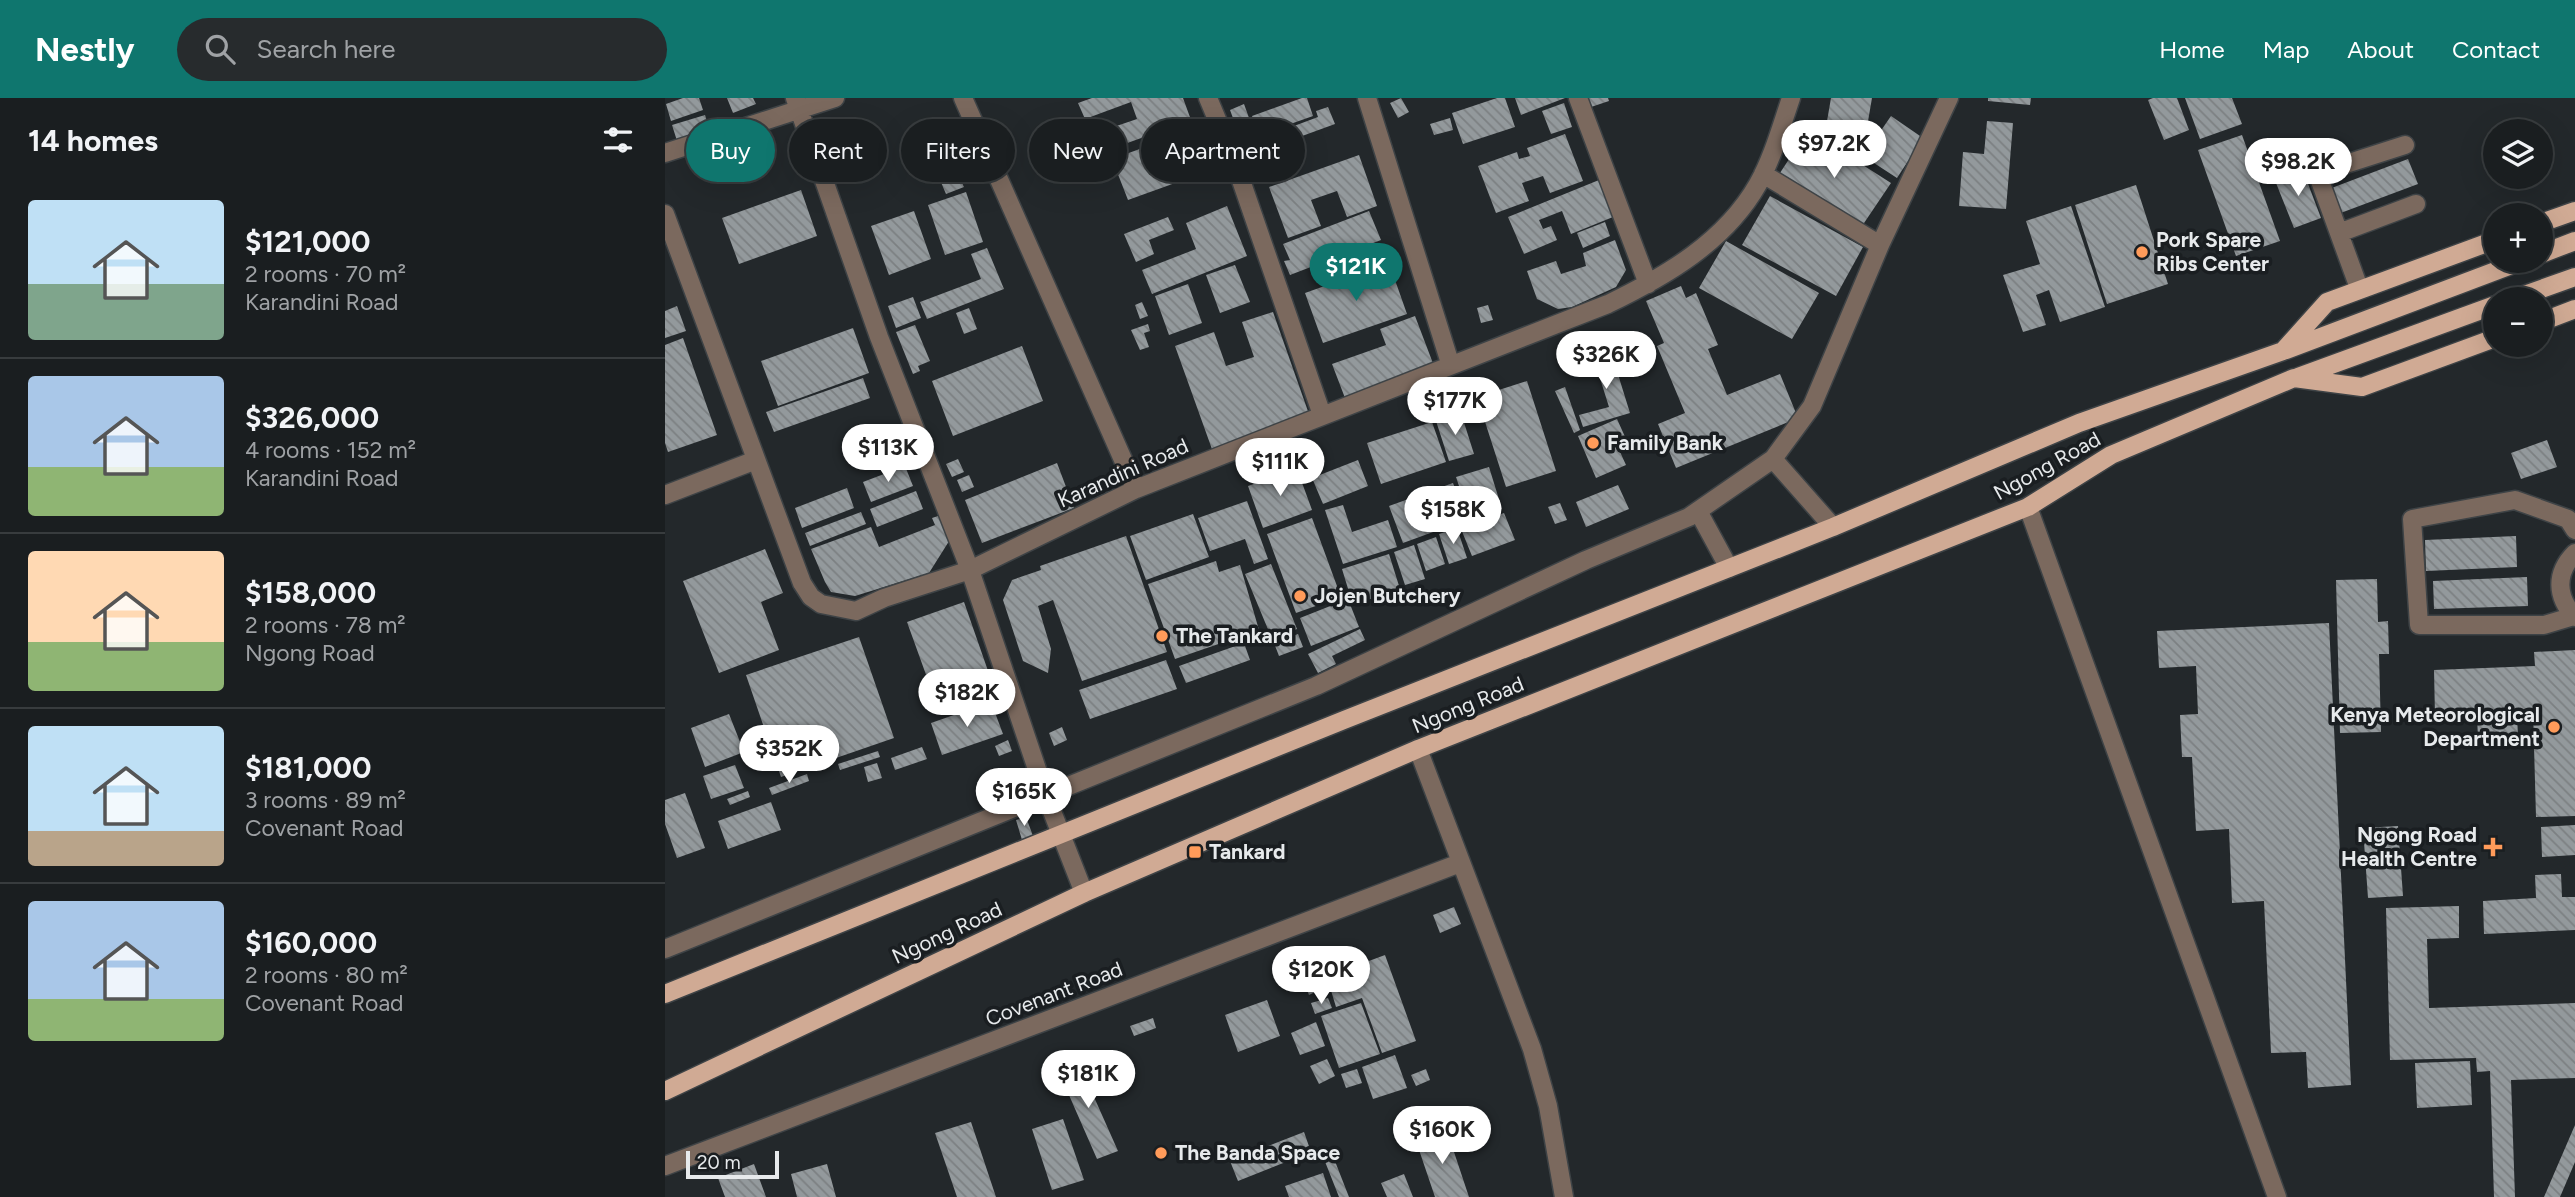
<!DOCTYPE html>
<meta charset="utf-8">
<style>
:root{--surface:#1a1e20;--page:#272b2d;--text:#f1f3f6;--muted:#9fa2a5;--line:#383c3e;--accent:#0f766e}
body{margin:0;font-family:Figtree,sans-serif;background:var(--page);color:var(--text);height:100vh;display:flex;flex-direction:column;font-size:26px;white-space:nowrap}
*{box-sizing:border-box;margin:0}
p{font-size:23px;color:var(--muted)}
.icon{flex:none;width:38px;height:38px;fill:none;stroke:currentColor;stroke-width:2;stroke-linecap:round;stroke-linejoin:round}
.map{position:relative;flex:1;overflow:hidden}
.sheet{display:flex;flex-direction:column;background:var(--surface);width:665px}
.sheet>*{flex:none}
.hud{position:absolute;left:21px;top:21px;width:665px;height:63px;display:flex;gap:14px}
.tools{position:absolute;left:1818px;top:21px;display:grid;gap:14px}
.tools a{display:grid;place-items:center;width:70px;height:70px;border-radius:50%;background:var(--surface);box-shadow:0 7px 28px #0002,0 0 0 2px var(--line);font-size:35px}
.scale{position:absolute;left:21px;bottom:18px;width:93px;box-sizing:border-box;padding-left:7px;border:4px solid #e7eaec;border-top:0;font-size:19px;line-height:24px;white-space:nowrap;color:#e7eaec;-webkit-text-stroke:5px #1a1e21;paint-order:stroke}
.price{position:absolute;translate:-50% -60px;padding:0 16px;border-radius:24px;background:#fff;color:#222;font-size:23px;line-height:46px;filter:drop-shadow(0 2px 4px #0008)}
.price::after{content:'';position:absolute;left:50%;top:42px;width:21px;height:16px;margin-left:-10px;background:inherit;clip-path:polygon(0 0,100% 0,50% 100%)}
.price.selected{background:var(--accent);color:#fff}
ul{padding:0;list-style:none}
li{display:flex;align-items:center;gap:21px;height:175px;padding:0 28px}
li+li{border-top:2px solid var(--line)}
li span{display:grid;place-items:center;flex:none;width:196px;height:140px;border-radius:7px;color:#555}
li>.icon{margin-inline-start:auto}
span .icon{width:84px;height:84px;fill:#fffc;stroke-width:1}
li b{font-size:30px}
h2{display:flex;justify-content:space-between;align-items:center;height:84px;padding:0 28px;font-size:30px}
.pill{padding:0 24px;border-radius:32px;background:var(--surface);box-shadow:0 7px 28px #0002,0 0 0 2px var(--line);font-size:24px;line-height:63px}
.pill.selected{background:var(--accent);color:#fff}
header{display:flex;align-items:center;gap:42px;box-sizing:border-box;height:98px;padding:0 35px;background:var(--accent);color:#fff}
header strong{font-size:33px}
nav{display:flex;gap:38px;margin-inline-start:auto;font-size:24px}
.search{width:490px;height:63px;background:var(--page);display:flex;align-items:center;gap:18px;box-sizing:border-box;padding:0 24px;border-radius:38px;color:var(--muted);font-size:26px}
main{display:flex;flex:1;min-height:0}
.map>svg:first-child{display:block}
.building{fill:url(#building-back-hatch)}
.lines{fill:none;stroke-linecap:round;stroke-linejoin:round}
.minor-casing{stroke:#3e4346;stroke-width:21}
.major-casing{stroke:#3e4346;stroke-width:21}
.minor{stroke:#7b695e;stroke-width:18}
.major{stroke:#d0aa94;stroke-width:18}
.poi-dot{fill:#ff9b5a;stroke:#1a1e21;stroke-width:2.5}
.labels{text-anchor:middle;stroke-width:7;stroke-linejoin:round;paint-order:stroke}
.poi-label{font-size:21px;font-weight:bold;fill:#e7eaec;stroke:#1a1e21;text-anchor:start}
.street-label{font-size:21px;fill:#e7eaec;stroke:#1a1e21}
</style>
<header>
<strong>Nestly</strong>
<div class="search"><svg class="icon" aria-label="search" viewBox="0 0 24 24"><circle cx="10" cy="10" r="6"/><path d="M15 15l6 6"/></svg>Search here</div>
<nav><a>Home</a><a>Map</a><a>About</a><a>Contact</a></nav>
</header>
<main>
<section class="sheet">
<h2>14 homes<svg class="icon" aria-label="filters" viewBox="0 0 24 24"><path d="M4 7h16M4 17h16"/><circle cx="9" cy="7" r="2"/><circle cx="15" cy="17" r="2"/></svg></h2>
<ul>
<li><span style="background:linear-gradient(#bfe0f5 60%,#7fa58c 0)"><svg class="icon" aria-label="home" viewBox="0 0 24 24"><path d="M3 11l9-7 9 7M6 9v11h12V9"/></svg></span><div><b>$121,000</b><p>2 rooms · 70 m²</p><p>Karandini Road</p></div></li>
<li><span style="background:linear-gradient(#a9c7e8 65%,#8fb573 0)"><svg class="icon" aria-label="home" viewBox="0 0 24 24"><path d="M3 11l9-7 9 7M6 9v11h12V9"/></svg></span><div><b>$326,000</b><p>4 rooms · 152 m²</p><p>Karandini Road</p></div></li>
<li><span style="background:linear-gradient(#ffd9b3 65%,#8fb573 0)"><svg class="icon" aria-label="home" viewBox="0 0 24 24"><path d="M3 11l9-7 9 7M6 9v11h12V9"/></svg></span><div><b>$158,000</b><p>2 rooms · 78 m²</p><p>Ngong Road</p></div></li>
<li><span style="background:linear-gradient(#bfe0f5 75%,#b9a48a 0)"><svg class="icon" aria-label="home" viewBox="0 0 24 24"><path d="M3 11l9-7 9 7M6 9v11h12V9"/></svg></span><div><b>$181,000</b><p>3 rooms · 89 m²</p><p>Covenant Road</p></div></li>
<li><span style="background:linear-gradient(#a9c7e8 70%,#8fb573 0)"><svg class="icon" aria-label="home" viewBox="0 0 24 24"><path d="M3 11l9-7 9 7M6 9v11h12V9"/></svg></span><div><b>$160,000</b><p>2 rooms · 80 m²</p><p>Covenant Road</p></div></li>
</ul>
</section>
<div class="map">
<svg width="1910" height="1099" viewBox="0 0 1910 1099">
<defs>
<pattern id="building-back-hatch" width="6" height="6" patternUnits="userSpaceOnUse" patternTransform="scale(1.75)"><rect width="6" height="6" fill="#93999c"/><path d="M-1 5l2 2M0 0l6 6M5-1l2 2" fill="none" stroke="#7c8082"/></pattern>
</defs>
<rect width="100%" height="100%" fill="#23282b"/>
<path class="building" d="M18,0H34L38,12L6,23L1,6Z
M62,0H88L91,6L68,15Z
M427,0H518L526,22L432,56L425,37L472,21L466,4L420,21L413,5Z
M637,0H642L648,18L594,37L587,18Z
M736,0L744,14L733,20L725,5Z
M832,0H840L850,29L798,46L787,15Z
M850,0H900L856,17Z
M920,0H943L944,3L923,10Z
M1166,0H1207L1201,35L1161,29Z
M1323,0H1366L1365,7L1323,3Z
M1488,0H1512L1524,32L1499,42L1483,2Z
M1520,0H1567L1577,26L1535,41Z
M899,5L907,29L886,36L877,13Z
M579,6L592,42L653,19L651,13L663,9L670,26L582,58L565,12Z
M40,17L46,36L13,46L7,27Z
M1226,18L1258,40L1232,80L1192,54L1209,30L1215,34Z
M785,20L788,32L769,37L765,26Z
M1322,23L1348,25L1341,111L1294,108L1298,54L1319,56Z
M533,30L549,71L463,102L447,61Z
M1143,32L1226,85L1195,131L1113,78Z
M900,36L918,83L885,95L878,78L857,85L864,103L831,115L813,68L852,54L854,61L865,58L862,50Z
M1577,37L1615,143L1571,158L1533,52Z
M694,57L712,108L682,119L672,93L646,102L656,128L623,140L604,89Z
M1743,61L1753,86L1673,116L1664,91Z
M1637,70L1656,120L1629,130L1609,80Z
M292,75L299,89L281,96L275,82Z
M934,82L948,119L906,136L897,113L874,122L878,131L886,128L892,142L859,156L843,119Z
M1471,87L1503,186L1442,206L1410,107Z
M136,92L152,138L74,166L57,120Z
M301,94L318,144L280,157L263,107Z
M1105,98L1198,149L1171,198L1077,147Z
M562,108L582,158L487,196L477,172L531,151L521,125Z
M1406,108L1440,209L1395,224L1384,192L1371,197L1381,227L1358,234L1338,177L1375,166L1361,123Z
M249,113L266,161L224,177L206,128Z
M704,113L716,142L625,177L619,163L625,162L618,146Z
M503,119L509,132L484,142L489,156L471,164L459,136Z
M940,124L945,138L918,150L912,135Z
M950,142L961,172L951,189L907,209L893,211L872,201L862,173L891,163L896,176L921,168L918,155Z
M1061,143L1154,195L1127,241L1034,190Z
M322,150L339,191L262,221L255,204L316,181L306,156Z
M724,165L742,216L658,245L640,195Z
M570,167L585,204L555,215L541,177Z
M523,186L537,225L504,237L490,198Z
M1016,188L1021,200L1031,195L1053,247L1043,251L1062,297L1115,276L1133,320L1011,370L993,326L1020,315L992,248L999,245L981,203Z
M248,199L256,220L231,230L223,208Z
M477,204L483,218L475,221L470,207Z
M823,207L828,222L816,225L812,210Z
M12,208L21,233L0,240V213Z
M304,210L312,231L299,236L291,215Z
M608,214L645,319L548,354L510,248L549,234L561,268L589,259L577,224Z
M750,218L769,268L680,300L667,266L721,247L715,231Z
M483,226L485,233L479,235L484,249L475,252L466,232Z
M250,227L265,263L253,268L255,273L248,276L231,234Z
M188,230L204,275L113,308L96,263Z
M18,240L52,337L3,354L0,345V247Z
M357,248L378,303L288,338L267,283Z
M947,257L965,315L918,329L914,317L944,309L933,274L920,278L916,266Z
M198,280L205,300L109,334L101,314Z
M862,283L891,373L841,389L812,299Z
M900,289L915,332L909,335L890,293Z
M796,315L809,356L784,363L771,323Z
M952,321L961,341L951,345L961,367L931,380L913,338Z
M767,324L781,364L716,386L702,345Z
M1882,342L1892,369L1856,381L1846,355Z
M293,361L299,374L287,379L281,366Z
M693,362L703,388L658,406L647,380Z
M392,365L409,410L317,445L300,402Z
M240,368L248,388L206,404L198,384Z
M824,369L837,411L805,421L791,379Z
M632,371L647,412L598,430L583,388Z
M304,377L309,389L297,394L292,382Z
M788,385L801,422L738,445L724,408Z
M953,387L964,411L921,429L911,404Z
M182,390L189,410L137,430L130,410Z
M251,393L258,411L212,429L205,411Z
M582,403L603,461L589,466L580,441L545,453L533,420Z
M895,405L902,422L890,426L883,409Z
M678,407L687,434L723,422L732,449L678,466L660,412Z
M196,414L201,426L145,448L140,435Z
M839,415L850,442L807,458L796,431Z
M528,416L544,459L481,482L465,438Z
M276,417L286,440L264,475L190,498L166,494L160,484L146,451L206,429L214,449L270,427L267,420Z
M647,420L676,499L631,515L602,436Z
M792,430L802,460L784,466L774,436Z
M461,438L502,554L417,583L388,502L373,508L386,551L383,575L358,563L338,502L347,482L376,472L375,468Z
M1851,438L1852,469L1761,473L1760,442Z
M771,439L780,466L761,473L752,446Z
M749,447L760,481L740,487L729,454Z
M100,451L118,495L96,504L114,552L54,575L18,483Z
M724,456L735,491L688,507L677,471Z
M551,463L554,474L575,467L594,532L510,561L483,486Z
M606,466L632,531L607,541L580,476Z
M1862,479L1863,508L1769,511L1768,483Z
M1712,481L1713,524L1723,523L1724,556H1714L1716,634L1675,635L1671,482Z
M683,501L694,529L646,548L635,520Z
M299,504L329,590L273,610L242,524Z
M1664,525L1686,987L1643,990L1641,954L1606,955L1599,803L1567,805L1564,731L1531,733L1527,659H1517L1515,617L1533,616L1531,568L1494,570L1492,533Z
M695,531L700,542L667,558L671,566L653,575L643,556Z
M633,536L638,549L614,558L609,545Z
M194,539L229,640L116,679L81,577Z
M579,545L585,562L521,585L514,568Z
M1910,552V718L1871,719L1868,613L1852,614L1853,640L1813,641L1812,617L1770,618L1769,572L1870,568L1869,554Z
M501,562L512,591L425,621L414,592Z
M326,604L338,636L277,657L266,625Z
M64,616L79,654L40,669L26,630Z
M397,629L402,642L389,648L384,635Z
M343,642L347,653L334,658L330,648Z
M257,649L262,661L230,672L226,660Z
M213,653L215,659L175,672L173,666Z
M212,665L217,680L203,684L199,669Z
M70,667L79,690L46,701L38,678Z
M142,676L144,683L107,697L104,690Z
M83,693L85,699L65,707L62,701Z
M20,695L40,750L12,760L0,726V702Z
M106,704L116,732L63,751L53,723Z
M361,719L368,738L357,742L351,722Z
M1910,727V757L1877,759L1876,729Z
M1733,728L1738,798L1703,800L1698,730Z
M1896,776L1897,799H1910V832L1819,836L1818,803L1871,800L1870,777Z
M1794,808V840L1762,841L1764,910L1910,905V980L1846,982L1850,1099H1829L1825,973L1812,974L1811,960L1725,962L1721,810Z
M789,809L796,826L775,835L768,817Z
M720,857L751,943L717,955L697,900L671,909L664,886L688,877L685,870Z
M645,866L656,891L644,897L633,871Z
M663,900L667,910L650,916L646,905Z
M602,902L615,938L573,954L560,917Z
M696,905L715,956L674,970L656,918Z
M488,920L491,930L469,938L465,928Z
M651,924L660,948L635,957L626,935Z
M730,957L742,990L708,1001L697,969Z
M662,961L670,978L654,986L645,968Z
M413,963L453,1053L432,1061L393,972Z
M1805,963L1807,1007L1752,1010L1750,965Z
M692,971L697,985L681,990L676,976Z
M761,971L765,982L751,988L746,977Z
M398,1021L419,1082L387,1092L367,1031Z
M306,1024L331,1099H292L270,1035Z
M1910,1027V1064L1895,1099H1879Z
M782,1033L804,1099H770L751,1043Z
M639,1034L646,1054L573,1083L565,1063Z
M666,1053L684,1099H674L657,1056Z
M89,1066L101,1099H60L53,1080Z
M162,1066L171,1099H132L126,1076Z
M658,1075L666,1099H624L620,1088Z
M739,1076L748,1099H722L716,1085Z"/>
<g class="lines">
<defs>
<path id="minor" d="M130,0L214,239L305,472L381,698L419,795
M298,0L471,391
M543,0L569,62L657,317
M702,0L785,265
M913,0L983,186
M0,55L170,0
M1098,76L1215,147
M0,116L137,485L146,499L156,506L191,513L219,500L305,472L471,391L943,206C1001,178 1060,144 1093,86C1108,59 1116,29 1126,0
M1674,135L1751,106
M1694,190L1655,83L1656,74L1740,47
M1108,361L1168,429
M0,397L91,362
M1363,409L1612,1099
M1033,413L1064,470
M1910,455C1890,475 1891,499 1910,519
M1909,518L1879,527H1754L1747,421L1850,402L1903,421L1910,432
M753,651L867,951L883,1008L899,1099
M0,851L651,588L921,462L1024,419L1108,361L1147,308L1215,147L1284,0
M0,1068L795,765"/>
<path id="major" d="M1876,125L1910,113
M1876,156L1910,143
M1848,201L1910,179
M1876,224L1910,211
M1621,252L1857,163
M1633,279L1830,207
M0,896L679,622L1168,429L1414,325L1618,253L1662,204L1830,142
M0,993L419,795L753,651L1363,409L1446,357L1629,280L1697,289L1830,240"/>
</defs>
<use href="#minor" class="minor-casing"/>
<use href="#major" class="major-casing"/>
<use href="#minor" class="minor"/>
<use href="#major" class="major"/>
</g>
<g class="poi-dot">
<circle cx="1477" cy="154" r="7"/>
<circle cx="928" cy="345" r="7"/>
<circle cx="635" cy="498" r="7"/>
<circle cx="497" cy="538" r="7"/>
<circle cx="1889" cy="629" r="7"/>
<path d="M1824.5 738.5h7v7h7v7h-7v7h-7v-7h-7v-7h7z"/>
<rect x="523" y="747" width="14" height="14" rx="3.5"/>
<circle cx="496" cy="1055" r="7"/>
</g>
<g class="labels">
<g class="poi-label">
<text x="1491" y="149">Pork Spare<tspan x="1491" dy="24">Ribs Center</tspan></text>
<text x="942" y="352">Family Bank</text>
<text x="649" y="505">Jojen Butchery</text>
<text x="511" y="545">The Tankard</text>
<text x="1875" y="624" text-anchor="end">Kenya Meteorological<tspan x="1875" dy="24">Department</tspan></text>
<text x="1812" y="744" text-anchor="end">Ngong Road<tspan x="1812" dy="24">Health Centre</tspan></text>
<text x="544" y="761">Tankard</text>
<text x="510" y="1062">The Banda Space</text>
</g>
<g class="street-label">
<text transform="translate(1382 368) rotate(-29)" y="7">Ngong Road</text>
<text transform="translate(458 375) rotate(-24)" y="7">Karandini Road</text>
<text transform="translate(803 607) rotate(-22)" y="7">Ngong Road</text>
<text transform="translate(282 835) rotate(-25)" y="7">Ngong Road</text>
<text transform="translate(389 896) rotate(-21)" y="7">Covenant Road</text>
</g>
</g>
</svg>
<div class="tools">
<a><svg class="icon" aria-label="layers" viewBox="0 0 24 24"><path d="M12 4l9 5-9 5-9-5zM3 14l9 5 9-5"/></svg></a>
<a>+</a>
<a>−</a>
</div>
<div class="scale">20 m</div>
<b class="price" style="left:1169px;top:82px">$97.2K</b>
<b class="price" style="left:1633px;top:100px">$98.2K</b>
<b class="price selected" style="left:691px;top:205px">$121K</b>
<b class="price" style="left:941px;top:293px">$326K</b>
<b class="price" style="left:790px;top:339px">$177K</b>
<b class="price" style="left:223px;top:386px">$113K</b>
<b class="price" style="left:615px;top:400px">$111K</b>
<b class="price" style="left:788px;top:448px">$158K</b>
<b class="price" style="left:302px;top:631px">$182K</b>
<b class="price" style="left:124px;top:687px">$352K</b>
<b class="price" style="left:359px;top:730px">$165K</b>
<b class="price" style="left:656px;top:908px">$120K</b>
<b class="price" style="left:423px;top:1012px">$181K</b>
<b class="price" style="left:777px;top:1068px">$160K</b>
<div class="hud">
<a class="pill selected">Buy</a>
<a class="pill">Rent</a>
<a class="pill">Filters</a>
<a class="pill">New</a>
<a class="pill">Apartment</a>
</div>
</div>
</main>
